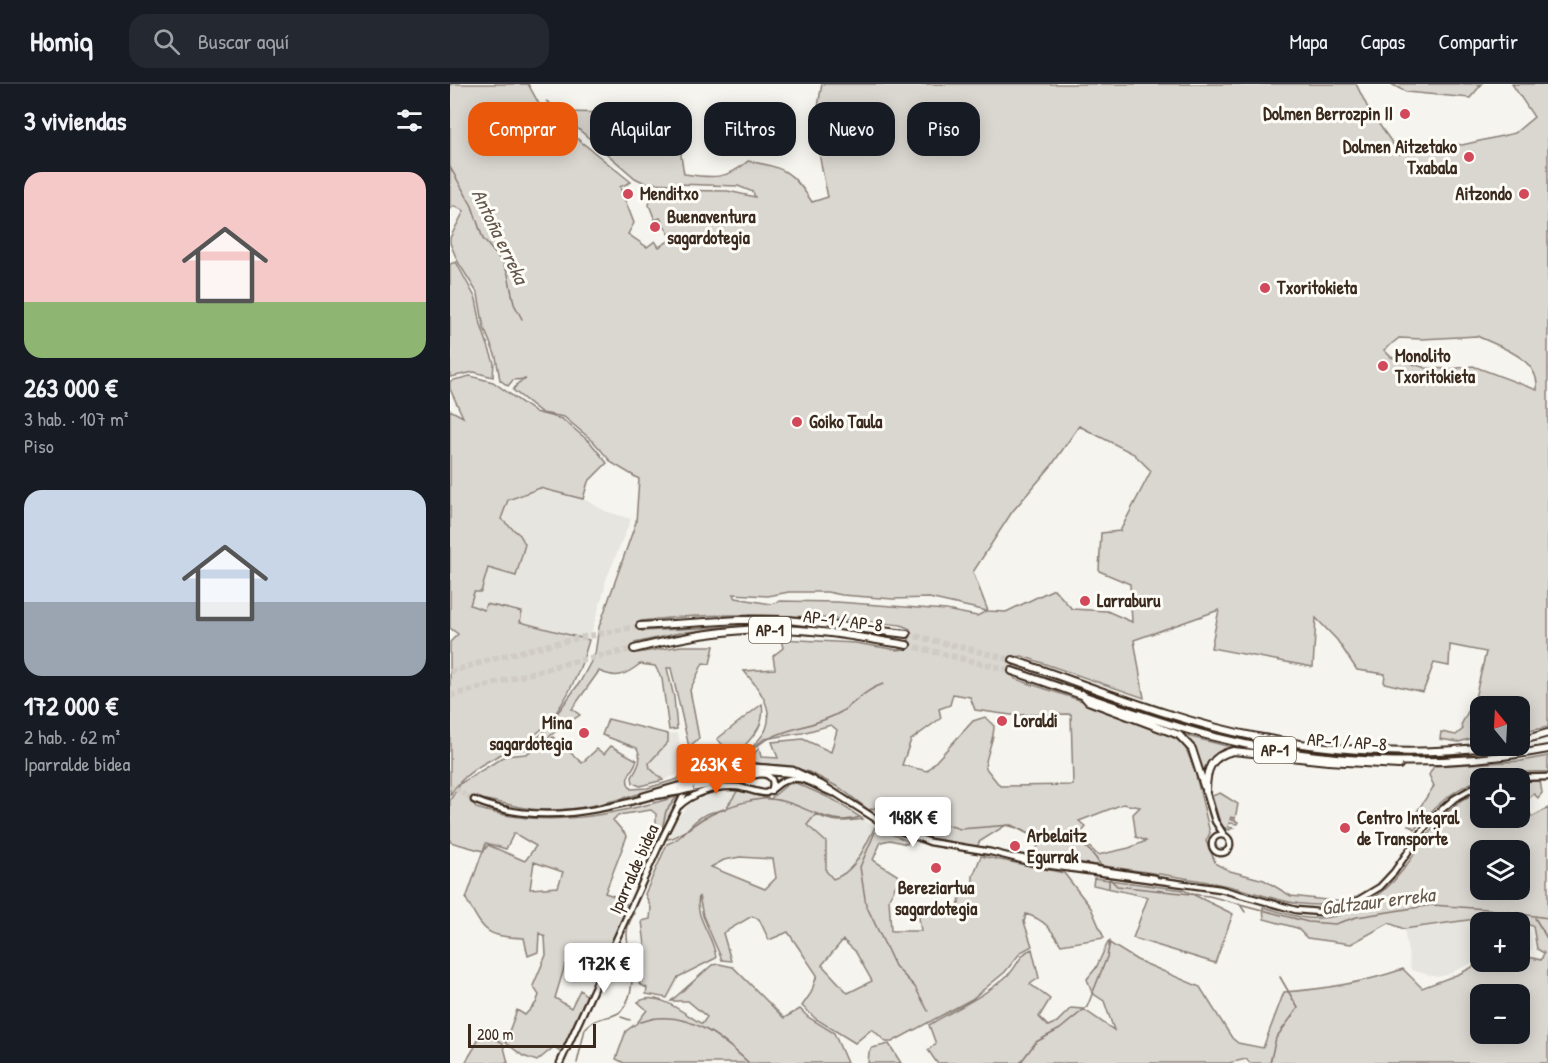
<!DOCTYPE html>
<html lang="es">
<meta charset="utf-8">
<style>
:root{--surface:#171b24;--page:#242831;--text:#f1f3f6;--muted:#9ea1a6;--line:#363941;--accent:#ea580c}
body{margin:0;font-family:"Patrick Hand",sans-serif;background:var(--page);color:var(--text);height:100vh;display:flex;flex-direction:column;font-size:22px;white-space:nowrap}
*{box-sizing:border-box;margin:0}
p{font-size:20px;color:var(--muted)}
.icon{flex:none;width:33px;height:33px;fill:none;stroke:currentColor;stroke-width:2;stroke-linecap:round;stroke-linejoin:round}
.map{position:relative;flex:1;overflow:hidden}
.side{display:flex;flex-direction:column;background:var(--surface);width:450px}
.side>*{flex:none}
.hud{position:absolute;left:18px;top:18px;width:570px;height:54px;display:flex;gap:12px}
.needle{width:39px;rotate:342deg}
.buttons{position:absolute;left:1020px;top:612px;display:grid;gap:12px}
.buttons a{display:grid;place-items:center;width:60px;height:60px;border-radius:12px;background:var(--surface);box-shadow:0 3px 15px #0003;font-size:30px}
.scale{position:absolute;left:18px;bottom:15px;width:128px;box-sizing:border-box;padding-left:6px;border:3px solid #3b2a1e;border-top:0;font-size:16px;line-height:21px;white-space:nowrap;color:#3b2a1e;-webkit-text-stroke:4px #fdfcf7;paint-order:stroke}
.price{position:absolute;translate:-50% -51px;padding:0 14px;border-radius:6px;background:#fff;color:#222;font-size:20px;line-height:39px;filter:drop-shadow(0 2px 3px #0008)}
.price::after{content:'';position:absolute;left:50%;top:36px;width:18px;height:14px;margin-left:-9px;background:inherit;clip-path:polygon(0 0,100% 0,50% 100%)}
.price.active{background:var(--accent);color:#fff}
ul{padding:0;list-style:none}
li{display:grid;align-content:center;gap:12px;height:318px;padding:0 24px}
li span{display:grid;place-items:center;height:186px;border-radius:18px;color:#555}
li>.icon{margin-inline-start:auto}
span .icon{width:108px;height:108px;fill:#fffc;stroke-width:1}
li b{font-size:26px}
h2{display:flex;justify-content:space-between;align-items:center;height:72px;padding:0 24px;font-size:26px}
.chip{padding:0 21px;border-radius:18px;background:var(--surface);box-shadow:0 3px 15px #0003;font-size:21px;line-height:54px}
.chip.active{background:var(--accent);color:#fff}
header{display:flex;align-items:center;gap:36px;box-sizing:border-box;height:84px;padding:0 30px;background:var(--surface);border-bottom:2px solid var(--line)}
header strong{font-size:28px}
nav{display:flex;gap:33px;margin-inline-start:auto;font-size:21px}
.search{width:420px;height:54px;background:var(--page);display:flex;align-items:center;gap:15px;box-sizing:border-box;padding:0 21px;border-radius:18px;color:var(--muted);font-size:22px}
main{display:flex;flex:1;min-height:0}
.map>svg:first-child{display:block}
.built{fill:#e7e5df}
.green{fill:#dad6d0;stroke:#8a8077;stroke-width:1.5;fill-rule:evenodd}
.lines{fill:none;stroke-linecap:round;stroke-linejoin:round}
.stream{stroke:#84786e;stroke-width:1.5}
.secondary-tunnel{stroke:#d0ccc4;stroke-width:4.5;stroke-dasharray:4.5 2;stroke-linecap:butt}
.motorway-tunnel{stroke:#d0ccc4;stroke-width:6;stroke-dasharray:6 3;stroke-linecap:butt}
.tertiary-casing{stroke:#3b2a1e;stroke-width:9}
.secondary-casing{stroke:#3b2a1e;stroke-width:9}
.motorway-casing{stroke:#3b2a1e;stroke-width:10}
.tertiary{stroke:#fdfcf7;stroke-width:4.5}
.secondary{stroke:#fdfcf7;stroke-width:4.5}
.motorway{stroke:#fdfcf7;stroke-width:6}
.tertiary-bridge-casing{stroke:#3b2a1e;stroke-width:9;stroke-linecap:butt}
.secondary-bridge-casing{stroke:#3b2a1e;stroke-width:9;stroke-linecap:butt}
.tertiary-bridge{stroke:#fdfcf7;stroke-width:4.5}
.secondary-bridge{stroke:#fdfcf7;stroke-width:4.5}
.poi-dot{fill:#d1495b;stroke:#fdfcf7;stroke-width:2}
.labels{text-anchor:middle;stroke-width:6;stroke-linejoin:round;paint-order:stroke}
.shield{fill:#fdfcf7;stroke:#75695f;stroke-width:1.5}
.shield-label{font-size:16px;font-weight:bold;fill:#3b2a1e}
.poi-label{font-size:18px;font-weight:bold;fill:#3b2a1e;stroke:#fdfcf7;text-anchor:start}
.street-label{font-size:18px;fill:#3b2a1e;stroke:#fdfcf7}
.water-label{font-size:20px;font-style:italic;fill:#65584d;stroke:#fdfcf7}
</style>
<header>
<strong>Homiq</strong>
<div class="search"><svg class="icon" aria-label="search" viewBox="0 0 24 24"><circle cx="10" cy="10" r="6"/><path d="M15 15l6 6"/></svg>Buscar aquí</div>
<nav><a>Mapa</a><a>Capas</a><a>Compartir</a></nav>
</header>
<main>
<section class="side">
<h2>3 viviendas<svg class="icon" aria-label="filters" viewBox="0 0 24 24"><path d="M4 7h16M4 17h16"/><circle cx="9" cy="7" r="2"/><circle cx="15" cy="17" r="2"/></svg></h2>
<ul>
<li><span style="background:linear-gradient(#f6c9c9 70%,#8fb573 0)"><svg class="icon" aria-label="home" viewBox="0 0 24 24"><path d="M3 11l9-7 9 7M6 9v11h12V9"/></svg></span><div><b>263 000 €</b><p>3 hab. · 107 m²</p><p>Piso</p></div></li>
<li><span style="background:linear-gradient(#c9d6e8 60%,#9aa5b1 0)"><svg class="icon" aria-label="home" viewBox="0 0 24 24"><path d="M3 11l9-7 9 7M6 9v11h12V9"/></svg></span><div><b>172 000 €</b><p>2 hab. · 62 m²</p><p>Iparralde bidea</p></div></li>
</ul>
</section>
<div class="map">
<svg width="1098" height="979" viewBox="0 0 1098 979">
<rect width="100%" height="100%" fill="#f5f4ee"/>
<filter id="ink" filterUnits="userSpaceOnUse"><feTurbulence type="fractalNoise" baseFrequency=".0167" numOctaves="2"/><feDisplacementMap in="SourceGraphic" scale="12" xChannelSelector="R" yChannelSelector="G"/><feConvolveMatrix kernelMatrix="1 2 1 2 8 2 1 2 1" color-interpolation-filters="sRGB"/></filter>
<g filter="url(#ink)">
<path class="built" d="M90,404L134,415L155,427L181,435L155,498V504L139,556L70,538L72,528L36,520L34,526L20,521L24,507L38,484L65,491L59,440L51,435L58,416Z
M228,649L231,667L239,672L232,679L227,691L213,696L200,684L199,679L218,658V650Z
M288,706L275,726L263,727L234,746L225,758L217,760L224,739L239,720L262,709Z
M366,730L378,737L394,738L413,735L425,743L403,784L394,792L383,796L376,787V758L357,741Z
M1068,833L1079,842L1083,864L1080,867H1070V838H1030V875L997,891L987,893L961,886L954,845L1018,836Z"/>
<path class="green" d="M0,0H78L93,27L181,98L170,103L184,139L178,150L197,163L205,157L209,163L222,155L210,134L205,136L199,121L203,106L278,107L305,113L303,108L288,102L195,99L185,94L96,17L114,28L163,29L234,51L231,72L234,90C261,94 277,96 298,77C335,84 341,86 362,118L378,113C368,67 362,48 372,0H906L919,26L950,70L982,56L1012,61L1065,49L1084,33L1062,0H1098V643L1070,649V622H1030V652L1009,658L990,655L991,648L1006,651L1013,645L1011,641L1025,614L1036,568L1000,561L999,582L984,579L973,608L934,599L935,590L907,586L887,556L866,534L863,583L761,564L769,526L684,556L694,614L572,572L565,573L562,589L565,595L660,626L716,649L734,660L745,687L760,749L756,757L766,780L780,787L814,796L841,812L894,818C845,828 819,810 773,801C709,788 643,782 579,771C589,756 616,750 633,758C639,761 643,767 648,771L679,764L696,757L686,753L683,730L690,723L673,720L629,737L636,743L630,750L601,749L589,756L567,744L556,741L529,758L527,764L488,757L453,747L428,733L390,704L359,688L342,683L297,678L309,664L311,673L328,674L322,658L353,655L381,668L387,646L381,641L352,649L314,655L298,668C303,661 313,653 316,645C325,624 307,602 294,587L325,585L323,572L333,564L331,555L405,559L448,566L458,564L460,545L451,541C362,531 280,526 191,537L188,542L192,547L290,542L229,549L185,559L182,565L187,569L231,562H264L260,580L253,579L240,606L249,654L239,663L221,584H217L224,613L227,645L219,646L212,595L205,582L190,580C174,592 167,595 149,587L122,625L130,631L118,639L114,640C99,653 86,667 66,666L83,657L93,649L130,598L145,570L149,543L186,438L189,395L162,379L143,357L114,333L92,329L63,306L68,299L76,295L63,296L58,302L50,296L46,273L34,244L28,210L8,178L0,159V154L14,127L4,122L0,125ZM1027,252C1050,263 1090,274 1087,306L1023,282L1001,285L976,284L941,273L934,266L949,254L972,255ZM629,342L684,370L701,387L670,447L651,449L649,487L680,500L682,538L657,527L622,525L604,505L556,528L538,527L523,488L562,428L602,381ZM339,508H377L392,511L443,515L479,514L537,527L527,532L496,526L387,518L330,517L321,520L286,514L283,510L318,512ZM503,610L520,613L525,626L561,631L621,630L623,701L550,702L535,683C537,668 544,656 544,642L535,633L523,637L477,687L452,681L461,656L491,634L489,625L500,621Z
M941,0H1032L1020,14L956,8Z
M6,178L26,215L31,241L44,279L43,293L24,288L0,293V180Z
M20,292L43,298L85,328L112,335L140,358L157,379L138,398L133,415L90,404L58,416L51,435L70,451L75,460L66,492L38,484L31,508H24L20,521L34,526L36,520L72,528L70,538L139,556C130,590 110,635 79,655C52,672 18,681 0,711V558L8,550L0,544V326L13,333L0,305V297Z
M312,620C316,643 301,654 287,670L283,671L267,655Z
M158,635L218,650V658L199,679L200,684L213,696L190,702L183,699L182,693C188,683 193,676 187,664L152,651Z
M736,652H737L781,663L763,672L753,689L746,667Z
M103,653L132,679L147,665L154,670L161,662L187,676C183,688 172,693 181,705L197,704L228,695L238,679H244L235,697C185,710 132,731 81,725C68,724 30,712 22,715L26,724C95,745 161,732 229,712L211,751L206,746V730L201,726L168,731L163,736L177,752L155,809L173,815L178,823L146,894L135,889V886L115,881L105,914L121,924L130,906L137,912L112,968L104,963L87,977L73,972L55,958L67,926L75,931L86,919L89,911L83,902L96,871L95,853L89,849L88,868L78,872L74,854C34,852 35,848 16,815L32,769L38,761L75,777L86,762L64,749L56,765L36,759L33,767L0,758V716L11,699L55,672L76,670ZM84,778L113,788L108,803L80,805Z
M1098,672V688C1037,686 1004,698 965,745L958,741L984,702L979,691L984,682L1071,677Z
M1090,696L1092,709L1088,714L1084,710L1074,718L1082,733L1098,724V979H800L796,975L779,979H487L478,966L486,960L479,941C507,924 536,912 560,889C568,881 570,869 582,865L589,894L580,900L600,915L589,933L598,942L607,938L621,924L633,925L664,946L654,917L642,909L637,895L646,884L658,858L687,876L750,903L782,954L788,959L813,964L834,908C877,905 913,899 953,885L972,904L1009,890L1032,878H1070V871L1091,876L1094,869L1087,865L1083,842L1072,839L1068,833L1018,836L954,845L939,839L901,860L857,854L847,844L814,835L813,823C828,827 842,833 858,834C895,837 930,816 952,787C981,749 985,730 1030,706V734H1070V697ZM1030,766H1070V806H1030ZM1070,910V950H1030V910Z
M346,699L384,716L413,735C394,738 382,739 366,730L357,741L376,758V787L383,795C406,788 414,763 425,743L458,757L457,760L440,756L431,758L423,776L450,793L439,815L441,847H471L467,821L506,833L511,809H523V792L531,772L614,789L641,824L654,854L611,861C601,845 595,836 576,830L574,838L582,862L571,868L555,888L522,915L442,958H436L422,945L405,959L366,935L352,922L361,909L367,891L338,848L319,856L309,835L302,832L273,849L281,877L272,876L253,832L249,812C244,835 264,851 266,874L228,893L217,914L196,910L197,904L189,900L195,861L192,837L200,835L201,824L195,810L217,760C241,752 238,729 275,726L288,706L320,715L338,700ZM290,773L323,775L326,794L315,805L261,783L274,776ZM393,856L405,867L422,897L398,909L372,881Z
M770,709L788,720L785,735L781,733L780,735L788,738L787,740L779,739L778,743L783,744L779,746L771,742L762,712Z
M644,794L734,806L783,830L765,879L683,854L698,813L643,801Z
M269,880L283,883L334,934L350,925L358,933L384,949L397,979H174L166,975L176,947L187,939L197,926L188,918C208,905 235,931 252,940L257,933L238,917H221L262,881Z
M31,947L53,959L58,979H15L26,961Z
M439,960L451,979H418L419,968L422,964Z"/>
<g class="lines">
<path class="stream" d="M0,83L22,122L33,155L53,179L58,190L64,220L72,235
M298,670C324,642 361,646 391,628C406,618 415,606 433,600
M419,726L430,722L440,723L510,745L561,741L592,756
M425,748L410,783L416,821L445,882L465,903L478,927
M211,750L216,727L229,710
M217,755C230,754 243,740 254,734C271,725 292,717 312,715C347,712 376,746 410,733
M596,758C622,748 638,760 651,782
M660,795L667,802L759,812L858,838L885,840L907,833L982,821L1037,825L1098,834
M659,803V796
M181,816L189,796L192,762L208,754
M789,819L795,828
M1085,834L1098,856
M171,933L180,936
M190,938C196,937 202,934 208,934C245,931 274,956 299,979
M127,979L135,945C146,930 164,936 172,926C190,903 178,876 177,851C176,843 181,836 184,829
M570,979L586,958L610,945L637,923L657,873L660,857
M820,979L826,954L848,924L830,893"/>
<path class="secondary-tunnel" d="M0,702L24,716"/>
<path class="motorway-tunnel" d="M457,550L563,576
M457,561L562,587
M0,588C62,568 125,554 190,542
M0,612L113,580L184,565"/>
<defs>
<path id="tertiary" d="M244,698L270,688L271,680L264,672
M241,705L310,690C320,690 326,696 321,707
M193,712L231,701
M205,712L229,708
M228,723C242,709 267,701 287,703C297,704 306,709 316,709C323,706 326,701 332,698C349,687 367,704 383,709
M110,979L212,755L251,676L257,671H264L295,682L343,686L364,696"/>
<path id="secondary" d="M1051,694L1098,693
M243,701L306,687L345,690L371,700L437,742L480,758L541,768L588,780L770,805L846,826L869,828L900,821L930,803L944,788L981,735L1004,715L1030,700
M756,707L765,737L774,751
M24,716C92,745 163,723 230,704
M762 760a9 9 0 1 1 18 0a9 9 0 1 1-18 0Z
M565,773L705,794"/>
<path id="motorway" d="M190,542L289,536H338L457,550
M184,565C227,554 271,546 315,545C362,544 410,553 457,561
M563,576C643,603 724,637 807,653C884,667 965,673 1043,662
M562,587C628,609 693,634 760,652C870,680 987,686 1098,665
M632,610L638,617L729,651L742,665L754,702
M1070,657L1098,649
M756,707C756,685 761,672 783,667L878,677L949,681"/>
</defs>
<use href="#tertiary" class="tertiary-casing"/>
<use href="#secondary" class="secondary-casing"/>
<use href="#motorway" class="motorway-casing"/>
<use href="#tertiary" class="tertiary"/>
<use href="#secondary" class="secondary"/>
<use href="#motorway" class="motorway"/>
<defs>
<path id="tertiary-bridge" d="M231,701L244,698
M229,708L241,705"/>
<path id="secondary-bridge" d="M230,704L243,701"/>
</defs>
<use href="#tertiary-bridge" class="tertiary-bridge-casing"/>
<use href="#secondary-bridge" class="secondary-bridge-casing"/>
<use href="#tertiary-bridge" class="tertiary-bridge"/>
<use href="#secondary-bridge" class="secondary-bridge"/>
</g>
</g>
<g class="poi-dot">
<circle cx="955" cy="30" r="6"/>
<circle cx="1019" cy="73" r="6"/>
<circle cx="178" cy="110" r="6"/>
<circle cx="1074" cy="110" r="6"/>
<circle cx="205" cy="143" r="6"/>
<circle cx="815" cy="204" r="6"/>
<circle cx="933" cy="282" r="6"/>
<circle cx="347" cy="338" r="6"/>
<circle cx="635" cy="517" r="6"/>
<circle cx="552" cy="637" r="6"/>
<circle cx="134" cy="649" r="6"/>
<circle cx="895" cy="744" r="6"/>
<circle cx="565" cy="762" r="6"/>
<circle cx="486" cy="784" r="6"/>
</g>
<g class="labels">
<g class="shield">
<rect x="299" y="533" width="42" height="26" rx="4.5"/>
<rect x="804" y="653" width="42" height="26" rx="4.5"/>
</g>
<g class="shield-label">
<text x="320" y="552">AP-1</text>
<text x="825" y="672">AP-1</text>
</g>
<g class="poi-label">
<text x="943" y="36" text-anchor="end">Dolmen Berrozpin II</text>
<text x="1007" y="69" text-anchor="end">Dolmen Aitzetako<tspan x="1007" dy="21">Txabala</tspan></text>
<text x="190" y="116">Menditxo</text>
<text x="1062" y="116" text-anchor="end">Aitzondo</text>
<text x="217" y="139">Buenaventura<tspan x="217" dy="21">sagardotegia</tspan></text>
<text x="827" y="210">Txoritokieta</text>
<text x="945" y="278">Monolito<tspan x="945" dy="21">Txoritokieta</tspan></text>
<text x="359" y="344">Goiko Taula</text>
<text x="647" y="523">Larraburu</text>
<text x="564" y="643">Loraldi</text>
<text x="122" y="645" text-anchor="end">Mina<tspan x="122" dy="21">sagardotegia</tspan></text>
<text x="907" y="740">Centro Integral<tspan x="907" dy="21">de Transporte</tspan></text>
<text x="577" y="758">Arbelaitz<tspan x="577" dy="21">Egurrak</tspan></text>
<text x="486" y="810" text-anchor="middle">Bereziartua<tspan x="486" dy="21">sagardotegia</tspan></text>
</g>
<g class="street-label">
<text transform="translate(393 537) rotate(7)" y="6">AP-1 / AP-8</text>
<text transform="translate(897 658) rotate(4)" y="6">AP-1 / AP-8</text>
<text transform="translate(184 785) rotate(-66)" y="6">Iparralde bidea</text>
</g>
<g class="water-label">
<text transform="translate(50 152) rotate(64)" y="7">Antoña erreka</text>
<text transform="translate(928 817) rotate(-7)" y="7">Galtzaur erreka</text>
</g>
</g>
</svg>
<div class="buttons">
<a><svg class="needle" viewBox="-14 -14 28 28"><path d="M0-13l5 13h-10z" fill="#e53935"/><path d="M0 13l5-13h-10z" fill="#9ea1a6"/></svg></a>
<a><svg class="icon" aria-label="locate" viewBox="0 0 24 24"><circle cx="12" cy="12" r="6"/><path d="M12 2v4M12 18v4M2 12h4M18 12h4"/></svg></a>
<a><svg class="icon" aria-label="layers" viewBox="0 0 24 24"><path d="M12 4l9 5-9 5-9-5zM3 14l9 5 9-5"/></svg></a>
<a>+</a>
<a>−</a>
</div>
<div class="scale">200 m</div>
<b class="price active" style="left:266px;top:711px">263K €</b>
<b class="price" style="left:463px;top:764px">148K €</b>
<b class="price" style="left:154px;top:910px">172K €</b>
<div class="hud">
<a class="chip active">Comprar</a>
<a class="chip">Alquilar</a>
<a class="chip">Filtros</a>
<a class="chip">Nuevo</a>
<a class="chip">Piso</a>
</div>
</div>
</main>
